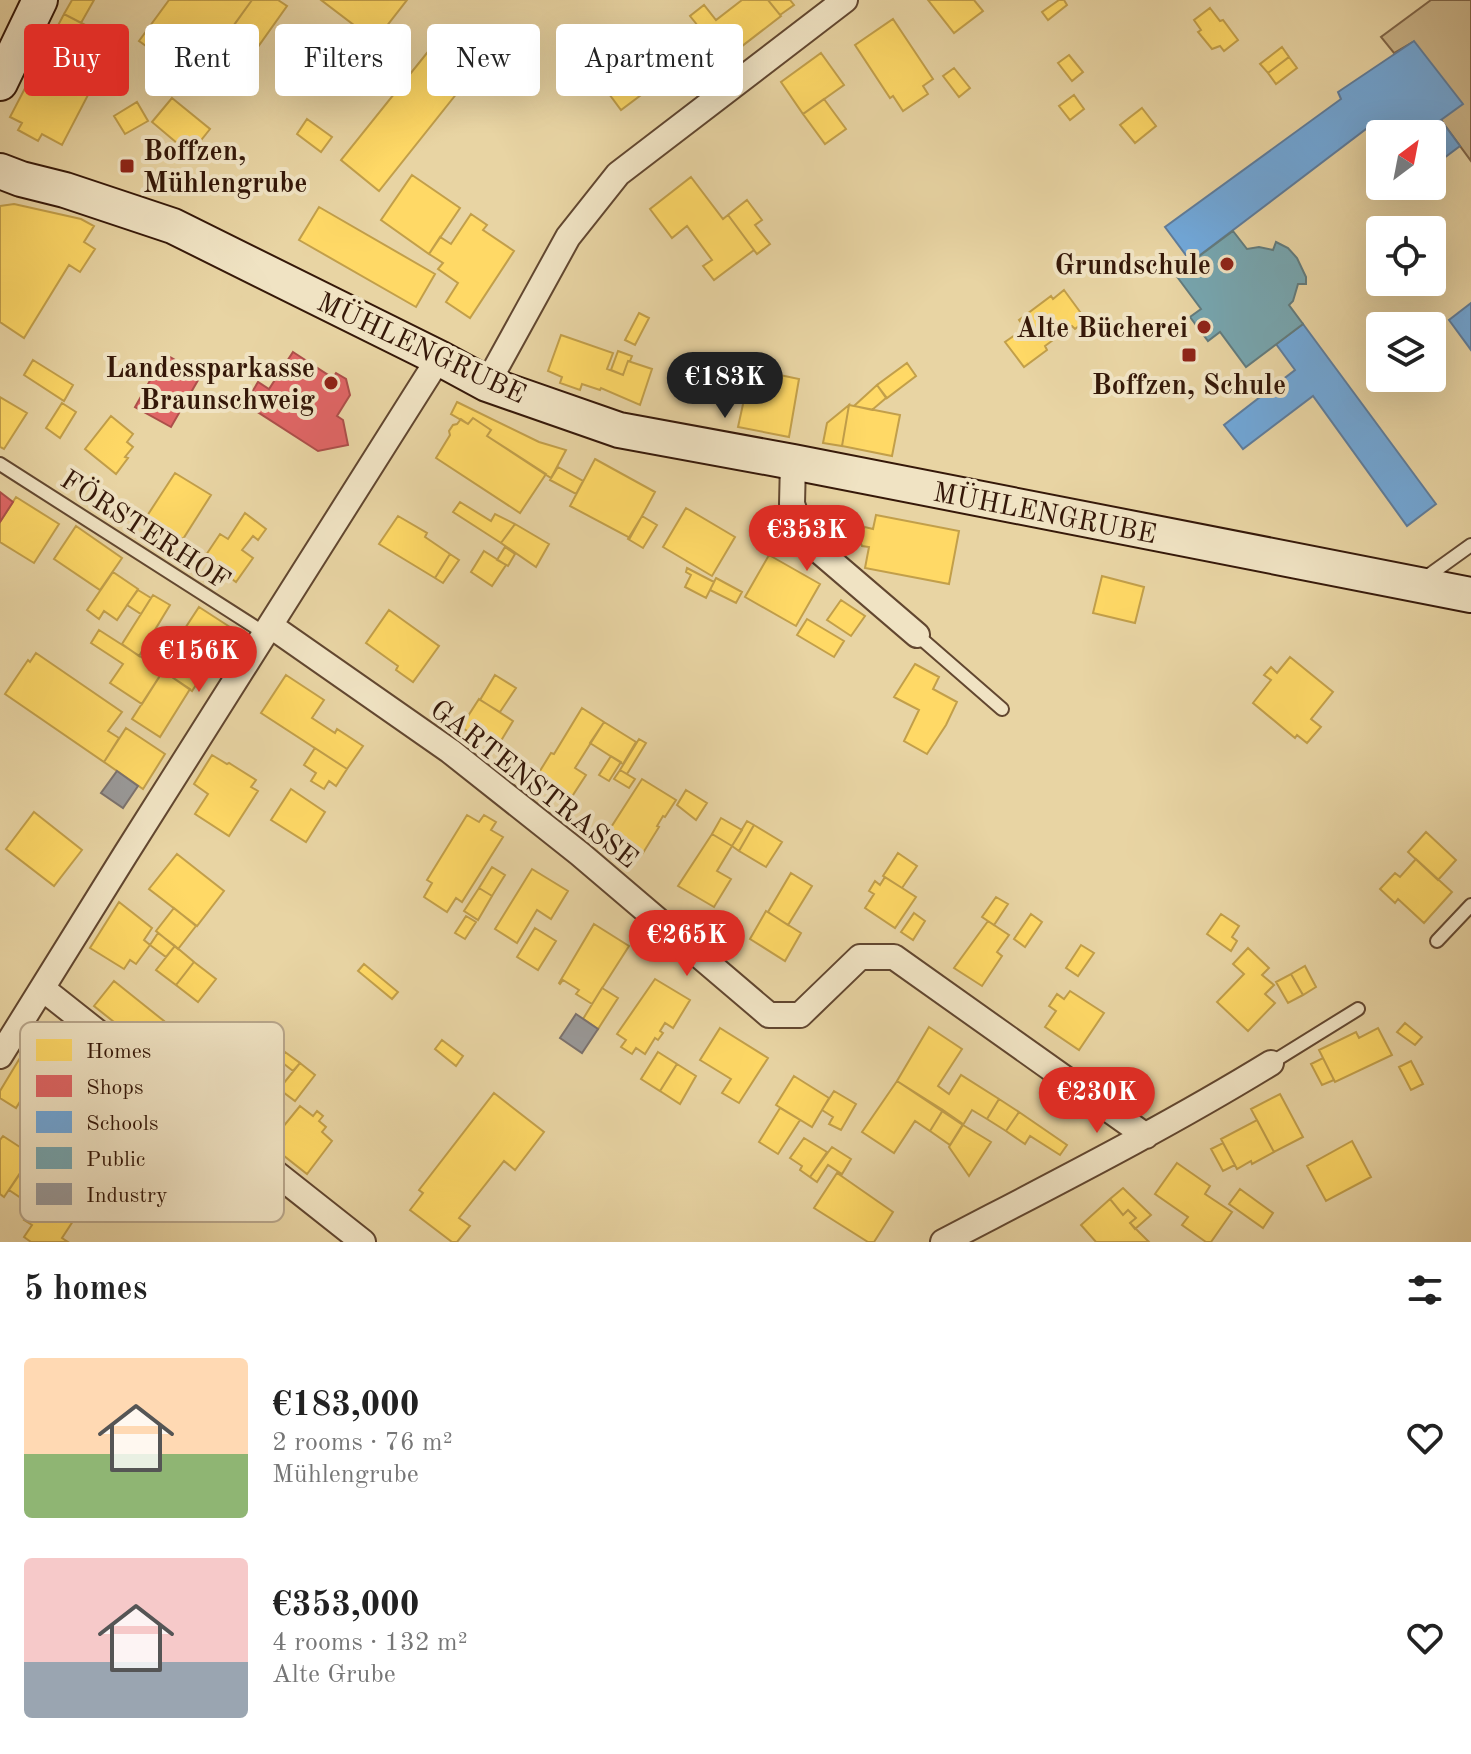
<!DOCTYPE html>
<meta charset="utf-8">
<style>
:root{--surface:#fff;--page:#f2f2f2;--text:#222;--muted:#767676;--accent:#d93025}
body{margin:0;font-family:"Old Standard TT",serif;background:var(--page);color:var(--text);height:100vh;display:flex;flex-direction:column;font-size:30px;white-space:nowrap}
*{box-sizing:border-box;margin:0}
p{font-size:26px;color:var(--muted)}
.icon{flex:none;width:44px;height:44px;fill:none;stroke:currentColor;stroke-width:2;stroke-linecap:round;stroke-linejoin:round}
.map{position:relative;height:1242px;overflow:hidden}
.details{display:flex;flex-direction:column;background:var(--surface);flex:1}
.details>*{flex:none}
.hud{position:absolute;left:24px;top:24px;width:800px;height:72px;display:flex;gap:16px}
.needle{width:52px;rotate:32deg}
.fabs{position:absolute;left:1366px;top:120px;display:grid;gap:16px}
.fabs a{display:grid;place-items:center;width:80px;height:80px;border-radius:8px;background:var(--surface);box-shadow:0 8px 32px #0002;font-size:40px}
.price{position:absolute;translate:-50% -68px;padding:0 18px;border-radius:28px;background:var(--accent);color:#fff;font-size:26px;line-height:52px;filter:drop-shadow(0 2px 4px #0008)}
.price::after{content:'';position:absolute;left:50%;top:48px;width:24px;height:18px;margin-left:-12px;background:inherit;clip-path:polygon(0 0,100% 0,50% 100%)}
.price.selected{background:#222;color:#fff}
ul{padding:0;list-style:none}
li{display:flex;align-items:center;gap:24px;height:200px;padding:0 24px}
li span{display:grid;place-items:center;flex:none;width:224px;height:160px;border-radius:8px;color:#555}
li>.icon{margin-inline-start:auto}
span .icon{width:96px;height:96px;fill:#fffc;stroke-width:1}
li b{font-size:34px}
h2{display:flex;justify-content:space-between;align-items:center;height:96px;padding:0 24px;font-size:34px}
.pill{padding:0 28px;border-radius:8px;background:var(--surface);box-shadow:0 8px 32px #0002;font-size:28px;line-height:72px}
.pill.selected{background:var(--accent);color:#fff}
.map>svg:first-child{display:block}
.grass{fill:#cab489;stroke:#806649;stroke-width:2}
.homes{fill:#ffd966;stroke:#c29f4a;stroke-width:2}
.shops{fill:#e06666;stroke:#ad4f4a;stroke-width:2}
.schools{fill:#6fa8dc;stroke:#5e7d9d;stroke-width:2}
.public{fill:#76a5af;stroke:#627b7d;stroke-width:2}
.industry{fill:#999;stroke:#7b726e;stroke-width:2}
.lines{fill:none;stroke-linecap:round;stroke-linejoin:round}
.lane-casing{stroke:#624730;stroke-width:16}
.street-casing{stroke:#624730;stroke-width:28}
.secondary-casing{stroke:#351809;stroke-width:38}
.lane{stroke:#f0e3c3;stroke-width:12}
.street{stroke:#f0e3c3;stroke-width:24}
.secondary{stroke:#f0e3c3;stroke-width:34}
.poi-dot{fill:#8f2418;stroke:#f0e3c3;stroke-width:3}
.labels{text-anchor:middle;stroke-width:8;stroke-linejoin:round;paint-order:stroke}
.poi-label{font-size:28px;font-weight:bold;fill:#351809;stroke:#f0e3c3;text-anchor:end}
.street-label{font-size:28px;fill:#351809;stroke:#f0e3c3}
.key{fill:#f0e3c3;stroke:#b8a68b;stroke-width:2}
.key-label{font-size:22px;fill:#351809}
</style>
<div class="map">
<svg width="1471" height="1242" viewBox="0 0 1471 1242">
<rect width="100%" height="100%" fill="#e8d4a3"/>
<filter id="stains"><feTurbulence type="fractalNoise" baseFrequency=".0025" numOctaves="4"/><feColorMatrix values="0 0 0 0 .2 0 0 0 0 .09 0 0 0 0 .02 0 0 0 .5 -.17"/></filter>
<radialGradient id="worn" r=".72"><stop offset=".6" stop-color="#630" stop-opacity="0"/><stop offset="1" stop-color="#630" stop-opacity=".3"/></radialGradient>
<path class="grass" d="M1431,0H1471V161L1441,120L1413,42L1394,53L1381,37Z"/>
<path class="homes" d="M72,0H94L81,23L64,14Z
M169,0H252L194,80L139,41Z
M252,0H278L287,6L233,82L207,63Z
M321,0H407L375,41Z
M742,0H768L781,16L724,60L714,48L707,53L695,36L702,31L690,16L704,5L716,20Z
M768,0H790L794,5L780,15Z
M928,0H974L983,11L954,33Z
M1059,0H1064L1067,5L1048,20L1042,12Z
M1210,8L1220,21L1223,20L1238,40L1224,51L1220,46L1212,49L1198,32L1201,30L1194,20Z
M64,14L116,41L88,95L36,67Z
M893,19L933,79L923,86L928,94L903,111L893,96L890,98L855,45Z
M447,28L485,58L379,191L341,160Z
M643,46L665,77L621,110L598,79L610,70L604,62L624,47L631,55Z
M1282,47L1289,57L1268,73L1260,64Z
M821,53L844,85L803,114L781,82Z
M1069,55L1083,72L1072,81L1058,63Z
M1289,57L1297,68L1276,84L1268,73Z
M36,67L88,95L62,145L42,134L38,141L18,130L22,123L10,117Z
M954,68L970,88L959,97L943,76Z
M1074,95L1084,109L1070,120L1059,106Z
M172,98L210,129L190,154L152,122Z
M824,99L846,129L825,144L803,114Z
M137,102L148,121L125,134L114,116Z
M1142,108L1156,126L1135,143L1120,125Z
M307,119L332,137L321,152L297,134Z
M412,175L460,208L429,254L381,220Z
M691,177L723,219L728,215L754,250L714,280L703,266L712,260L687,226L672,238L650,209Z
M747,200L762,220L755,225L770,244L757,254L728,215Z
M14,204L81,219L94,226L84,242L95,249L80,272L69,265L24,338L0,322V206Z
M319,207L435,274L416,307L299,240Z
M471,214L487,225L483,230L514,251L470,318L446,302L458,283L438,269L443,263L429,254L440,237L451,244Z
M1064,290L1086,320L1075,329L1072,326L1045,346L1047,350L1024,367L1005,342L1025,328L1019,320L1051,296L1053,299Z
M639,313L649,318L635,345L625,340Z
M561,335L613,353L607,369L623,375L628,361L652,369L640,405L601,388L600,390L582,384L580,390L560,383L562,377L548,371Z
M618,351L632,356L630,361H628L623,375L611,370Z
M33,360L73,385L64,401L24,375Z
M907,363L916,376L887,398L877,385Z
M775,374L799,379L789,437L738,427L747,386L772,390Z
M877,385L886,398L872,410L854,406Z
M0,397L27,413L4,449L0,447Z
M457,402L539,442L566,450L551,478L487,436L491,430L473,418L468,424L451,414Z
M62,403L76,412L60,438L46,428Z
M849,405L900,415L892,456L842,446Z
M849,405L842,446L823,443L827,423Z
M111,416L133,434L127,442L133,447L125,457L128,458L116,474L85,449Z
M473,418L491,430L487,436L546,474L520,513L436,458L450,435L449,431L453,425L457,424L461,419L468,424Z
M595,459L655,492L630,538L570,506Z
M558,467L583,481L576,494L550,480Z
M175,473L211,495L183,539L147,516Z
M16,497L59,524L34,563L0,542V522Z
M460,502L491,521L495,514L515,524L501,543L453,512Z
M686,508L735,537L712,576L663,547Z
M245,513L266,529L258,540L253,536L242,550L253,558L236,582L204,558L220,534L228,539Z
M876,515L959,531L949,584L865,568L869,547L862,546L857,535L865,527L873,529Z
M398,516L427,533L425,537L450,554L435,578L379,544Z
M642,516L657,525L643,548L628,539Z
M515,524L549,544L536,567L501,543Z
M76,526L122,558L100,590L54,559Z
M505,547L515,554L508,566L497,560Z
M484,551L506,565L492,586L471,572Z
M450,554L459,560L443,583L435,578Z
M769,555L820,584L796,626L745,597Z
M687,568L714,582L706,598L685,587L691,575L686,572Z
M113,572L138,589L117,620L104,611L99,619L87,610Z
M1102,576L1144,587L1135,623L1093,613Z
M716,578L742,592L736,603L710,590Z
M138,590L151,598L141,614L127,605Z
M153,595L170,605L139,656L122,644Z
M841,600L865,616L851,636L827,620Z
M199,607L233,629L192,691L159,668Z
M389,610L439,646L413,682L396,670L398,666L366,643Z
M807,619L844,641L834,657L797,635Z
M99,630L163,671L142,704L110,683L123,664L91,643Z
M36,653L122,712L108,731L119,738L104,762L5,694L28,660L30,662Z
M1290,657L1333,692L1311,719L1321,727L1307,743L1297,735L1295,738L1253,703L1271,680L1264,675L1271,667L1277,673Z
M915,664L939,677L933,689L957,702L946,725L927,754L904,741L919,710L894,697Z
M163,671L190,689L160,737L132,719Z
M286,675L324,700L312,718L335,733L337,729L363,746L347,769L261,713Z
M495,675L516,688L500,712L480,700Z
M479,699L513,721L496,749L461,727Z
M582,708L604,722L575,768L586,775L569,801L535,779L551,753L554,754Z
M604,722L636,742L623,764L590,743Z
M126,728L165,754L143,789L104,762Z
M639,739L646,743L627,774L620,770Z
M315,748L347,769L336,786L329,781L324,789L311,781L316,773L304,765Z
M212,755L227,764L229,763L256,780L251,787L258,791L229,836L195,814L208,794L194,784Z
M611,756L621,762L609,781L599,775Z
M620,770L635,779L629,788L614,779Z
M642,779L676,800L665,817L663,816L657,826L659,827L643,853L608,832Z
M291,789L325,812L306,842L271,820Z
M686,790L707,803L696,820L677,805Z
M34,812L82,850L54,886L6,849Z
M467,815L479,822L484,815L496,822L491,830L503,837L462,902L456,898L447,912L424,897L432,883L427,880Z
M721,818L742,830L732,846L712,834Z
M747,821L754,825L739,851L732,846Z
M754,825L782,842L766,867L739,851Z
M1426,832L1456,860L1438,880L1408,852Z
M712,834L732,846L717,871L731,879L714,907L678,886Z
M898,853L917,866L902,888L883,876Z
M177,854L224,891L197,926L149,889Z
M1416,859L1452,892L1424,923L1398,899L1395,903L1380,889L1395,873L1400,877Z
M492,867L505,875L492,896L479,888Z
M532,869L568,891L551,919L537,910L517,943L495,929Z
M791,873L812,886L788,925L768,912Z
M885,877L916,897L895,928L865,908L874,894L869,891L875,881L880,885Z
M479,888L492,896L478,920L464,911Z
M996,897L1008,904L994,925L982,917Z
M119,902L152,928L144,940L150,945L136,964L130,960L124,969L90,948Z
M174,908L196,926L178,949L156,931Z
M766,911L801,933L785,961L750,939Z
M914,913L925,921L913,940L901,932Z
M1031,914L1042,922L1025,947L1014,939Z
M1221,914L1239,926L1232,937L1237,941L1231,951L1207,934Z
M466,916L476,922L465,939L455,933Z
M988,921L1009,935L997,952L1002,956L982,986L954,968Z
M594,924L629,946L592,1004L576,994L579,990L563,980L560,984L559,983Z
M535,928L556,941L538,970L517,957Z
M158,933L175,946L166,957L150,945Z
M1081,945L1094,953L1078,976L1066,968Z
M175,946L194,962L176,985L156,970Z
M1248,948L1269,968L1262,975L1274,985L1265,994L1275,1003L1248,1031L1217,1002L1244,974L1233,964Z
M194,962L216,979L198,1002L176,985Z
M364,964L398,992L392,999L358,971Z
M1305,966L1316,987L1303,995L1291,974Z
M1291,974L1303,995L1288,1003L1276,982Z
M655,979L690,1000L673,1028L665,1023L660,1031L663,1033L658,1040L655,1038L645,1054L636,1048L632,1054L621,1047L626,1040L617,1034Z
M114,981L164,1021L144,1046L94,1006Z
M602,988L618,998L598,1029L583,1019Z
M1070,991L1104,1013L1079,1050L1045,1027L1056,1011L1049,1006L1057,994L1064,999Z
M1405,1023L1422,1037L1415,1045L1397,1032Z
M929,1027L962,1049L938,1086L949,1094L961,1075L999,1099L987,1119L972,1110L963,1125L897,1081Z
M720,1028L768,1058L739,1103L722,1093L731,1079L700,1060Z
M1378,1028L1392,1055L1335,1082L1319,1050L1356,1032L1359,1038Z
M35,1033L52,1043L53,1041L107,1074L89,1102L59,1083L53,1094L46,1089L42,1095L29,1087L16,1108L0,1098V1091Z
M442,1040L463,1056L456,1066L435,1049Z
M285,1052L300,1063L293,1071L279,1060Z
M658,1052L677,1064L660,1091L641,1079Z
M1323,1058L1334,1080L1322,1085L1311,1064Z
M1411,1061L1423,1084L1411,1090L1399,1067Z
M300,1063L315,1075L295,1101L279,1089Z
M677,1064L696,1076L680,1104L660,1091Z
M794,1076L829,1098L812,1127L776,1105Z
M897,1081L943,1110L930,1131L915,1121L894,1153L862,1132Z
M834,1091L856,1104L841,1130L829,1124L833,1117L822,1110Z
M494,1093L544,1132L515,1170L504,1161L459,1218L470,1226L457,1242H452L410,1210L423,1193L419,1190Z
M1280,1094L1303,1137L1274,1152L1251,1109Z
M999,1099L1019,1112L1006,1131L987,1119Z
M300,1106L313,1116L317,1111L323,1116L319,1121L326,1127L322,1132L332,1141L307,1174L269,1144Z
M780,1108L800,1120L778,1154L759,1142Z
M943,1110L963,1124L950,1145L930,1131Z
M1019,1112L1067,1145L1060,1155L1030,1136L1025,1144L1006,1131Z
M1257,1120L1274,1152L1252,1164L1251,1161L1237,1169L1221,1139Z
M963,1125L991,1142L969,1176L949,1147Z
M3,1136L32,1155L4,1197L0,1194V1140Z
M804,1138L827,1152L810,1177L800,1170L802,1166L790,1158Z
M1352,1141L1371,1177L1326,1201L1307,1166Z
M49,1142L62,1151L49,1172L54,1175L33,1206L9,1190L30,1159L36,1163Z
M1223,1143L1235,1165L1223,1171L1211,1149Z
M832,1147L851,1159L842,1174L828,1165L817,1182L810,1177Z
M1177,1163L1210,1186L1205,1194L1232,1212L1211,1242H1206L1182,1225L1188,1217L1155,1194Z
M837,1173L893,1212L874,1242H868L814,1208Z
M1123,1188L1151,1215L1135,1229L1130,1223L1136,1218L1128,1210L1123,1215L1110,1199Z
M1240,1189L1273,1213L1263,1228L1229,1204Z
M40,1195L75,1218L62,1238L68,1242H31L24,1237L32,1225L24,1220Z
M1110,1199L1123,1215L1128,1210L1136,1218L1130,1223L1149,1242H1096L1081,1225Z"/>
<path class="shops" d="M293,352L333,378L336,373L346,379L350,395L337,416L343,420L348,445L318,451L245,404L258,382L269,389Z
M165,354L201,375L171,427L135,407Z
M0,492L13,502L0,522Z"/>
<path class="schools" d="M1414,41L1463,104L1441,120L1460,146L1432,167V134H1383L1374,123L1191,262L1165,227L1341,99L1338,92Z
M1471,303V350L1449,320Z
M1303,324L1436,504L1407,526L1313,396L1243,449L1224,425L1295,370L1276,344Z"/>
<path class="public" d="M1233,231L1247,249L1259,247L1273,250L1276,242L1288,248L1297,258L1306,277V284H1298L1293,301L1289,305L1303,324L1246,367L1220,332L1208,341L1190,317L1201,309L1175,274Z"/>
<path class="industry" d="M117,771L138,786L123,808L101,793Z
M576,1014L598,1029L582,1053L560,1038Z"/>
<g class="lines">
<defs>
<path id="lane" d="M0,464L266,634
M1425,578L1471,545
M917,635L1002,709
M1437,941L1471,905
M1271,1063L1358,1009"/>
<path id="street" d="M487,384L568,237L618,174L845,0
M793,462L792,504L805,539L917,635
M271,626L450,751L580,854L769,1015H800L860,957H894L1146,1136
M43,989L363,1242
M0,1056L125,855L439,358
M943,1242C1054,1184 1165,1128 1271,1063"/>
<path id="secondary" d="M0,83L40,0
M0,171L21,179L65,190L173,226L439,358L487,384L619,430L793,462L1471,595"/>
</defs>
<use href="#lane" class="lane-casing"/>
<use href="#street" class="street-casing"/>
<use href="#secondary" class="secondary-casing"/>
<use href="#lane" class="lane"/>
<use href="#street" class="street"/>
<use href="#secondary" class="secondary"/>
</g>
<g class="poi-dot">
<rect x="119" y="158" width="16" height="16" rx="4"/>
<circle cx="1227" cy="264" r="8"/>
<circle cx="1204" cy="327" r="8"/>
<rect x="1181" y="347" width="16" height="16" rx="4"/>
<circle cx="331" cy="383" r="8"/>
</g>
<g class="labels">
<g class="poi-label">
<text x="143" y="160" text-anchor="start">Boffzen,<tspan x="143" dy="32">Mühlengrube</tspan></text>
<text x="1211" y="274">Grundschule</text>
<text x="1188" y="337">Alte Bücherei</text>
<text x="315" y="377">Landessparkasse<tspan x="315" dy="32">Braunschweig</tspan></text>
<text x="1189" y="394" text-anchor="middle">Boffzen, Schule</text>
</g>
<g class="street-label">
<text transform="translate(422 347) rotate(25)" y="10">MÜHLENGRUBE</text>
<text transform="translate(1045 512) rotate(11)" y="10">MÜHLENGRUBE</text>
<text transform="translate(146 529) rotate(33)" y="10">FÖRSTERHOF</text>
<text transform="translate(535 783) rotate(38)" y="10">GARTENSTRASSE</text>
</g>
</g>
<rect x="20" y="1022" width="264" height="200" rx="12" class="key"/>
<rect x="36" y="1039" width="36" height="22" fill="#ffd966"/>
<rect x="36" y="1075" width="36" height="22" fill="#e06666"/>
<rect x="36" y="1111" width="36" height="22" fill="#6fa8dc"/>
<rect x="36" y="1147" width="36" height="22" fill="#76a5af"/>
<rect x="36" y="1183" width="36" height="22" fill="#999"/>
<g class="key-label">
<text x="86" y="1058">Homes</text>
<text x="86" y="1094">Shops</text>
<text x="86" y="1130">Schools</text>
<text x="86" y="1166">Public</text>
<text x="86" y="1202">Industry</text>
</g>
<rect width="100%" height="100%" filter="url(#stains)"/>
<rect width="100%" height="100%" fill="url(#worn)"/>
</svg>
<div class="fabs">
<a><svg class="needle" viewBox="-14 -14 28 28"><path d="M0-13l5 13h-10z" fill="#e53935"/><path d="M0 13l5-13h-10z" fill="#767676"/></svg></a>
<a><svg class="icon" aria-label="locate" viewBox="0 0 24 24"><circle cx="12" cy="12" r="6"/><path d="M12 2v4M12 18v4M2 12h4M18 12h4"/></svg></a>
<a><svg class="icon" aria-label="layers" viewBox="0 0 24 24"><path d="M12 4l9 5-9 5-9-5zM3 14l9 5 9-5"/></svg></a>
</div>
<b class="price selected" style="left:725px;top:420px">€183K</b>
<b class="price" style="left:807px;top:573px">€353K</b>
<b class="price" style="left:199px;top:694px">€156K</b>
<b class="price" style="left:687px;top:978px">€265K</b>
<b class="price" style="left:1097px;top:1135px">€230K</b>
<div class="hud">
<a class="pill selected">Buy</a>
<a class="pill">Rent</a>
<a class="pill">Filters</a>
<a class="pill">New</a>
<a class="pill">Apartment</a>
</div>
</div>
<section class="details">
<h2>5 homes<svg class="icon" aria-label="filters" viewBox="0 0 24 24"><path d="M4 7h16M4 17h16"/><circle cx="9" cy="7" r="2"/><circle cx="15" cy="17" r="2"/></svg></h2>
<ul>
<li><span style="background:linear-gradient(#ffd9b3 60%,#8fb573 0)"><svg class="icon" aria-label="home" viewBox="0 0 24 24"><path d="M3 11l9-7 9 7M6 9v11h12V9"/></svg></span><div><b>€183,000</b><p>2 rooms · 76 m²</p><p>Mühlengrube</p></div><svg class="icon" aria-label="heart" viewBox="0 0 24 24"><path d="M12 20l-8-8c-3-5 5-10 8-4 3-6 11-1 8 4z"/></svg></li>
<li><span style="background:linear-gradient(#f6c9c9 65%,#9aa5b1 0)"><svg class="icon" aria-label="home" viewBox="0 0 24 24"><path d="M3 11l9-7 9 7M6 9v11h12V9"/></svg></span><div><b>€353,000</b><p>4 rooms · 132 m²</p><p>Alte Grube</p></div><svg class="icon" aria-label="heart" viewBox="0 0 24 24"><path d="M12 20l-8-8c-3-5 5-10 8-4 3-6 11-1 8 4z"/></svg></li>
</ul>
</section>
